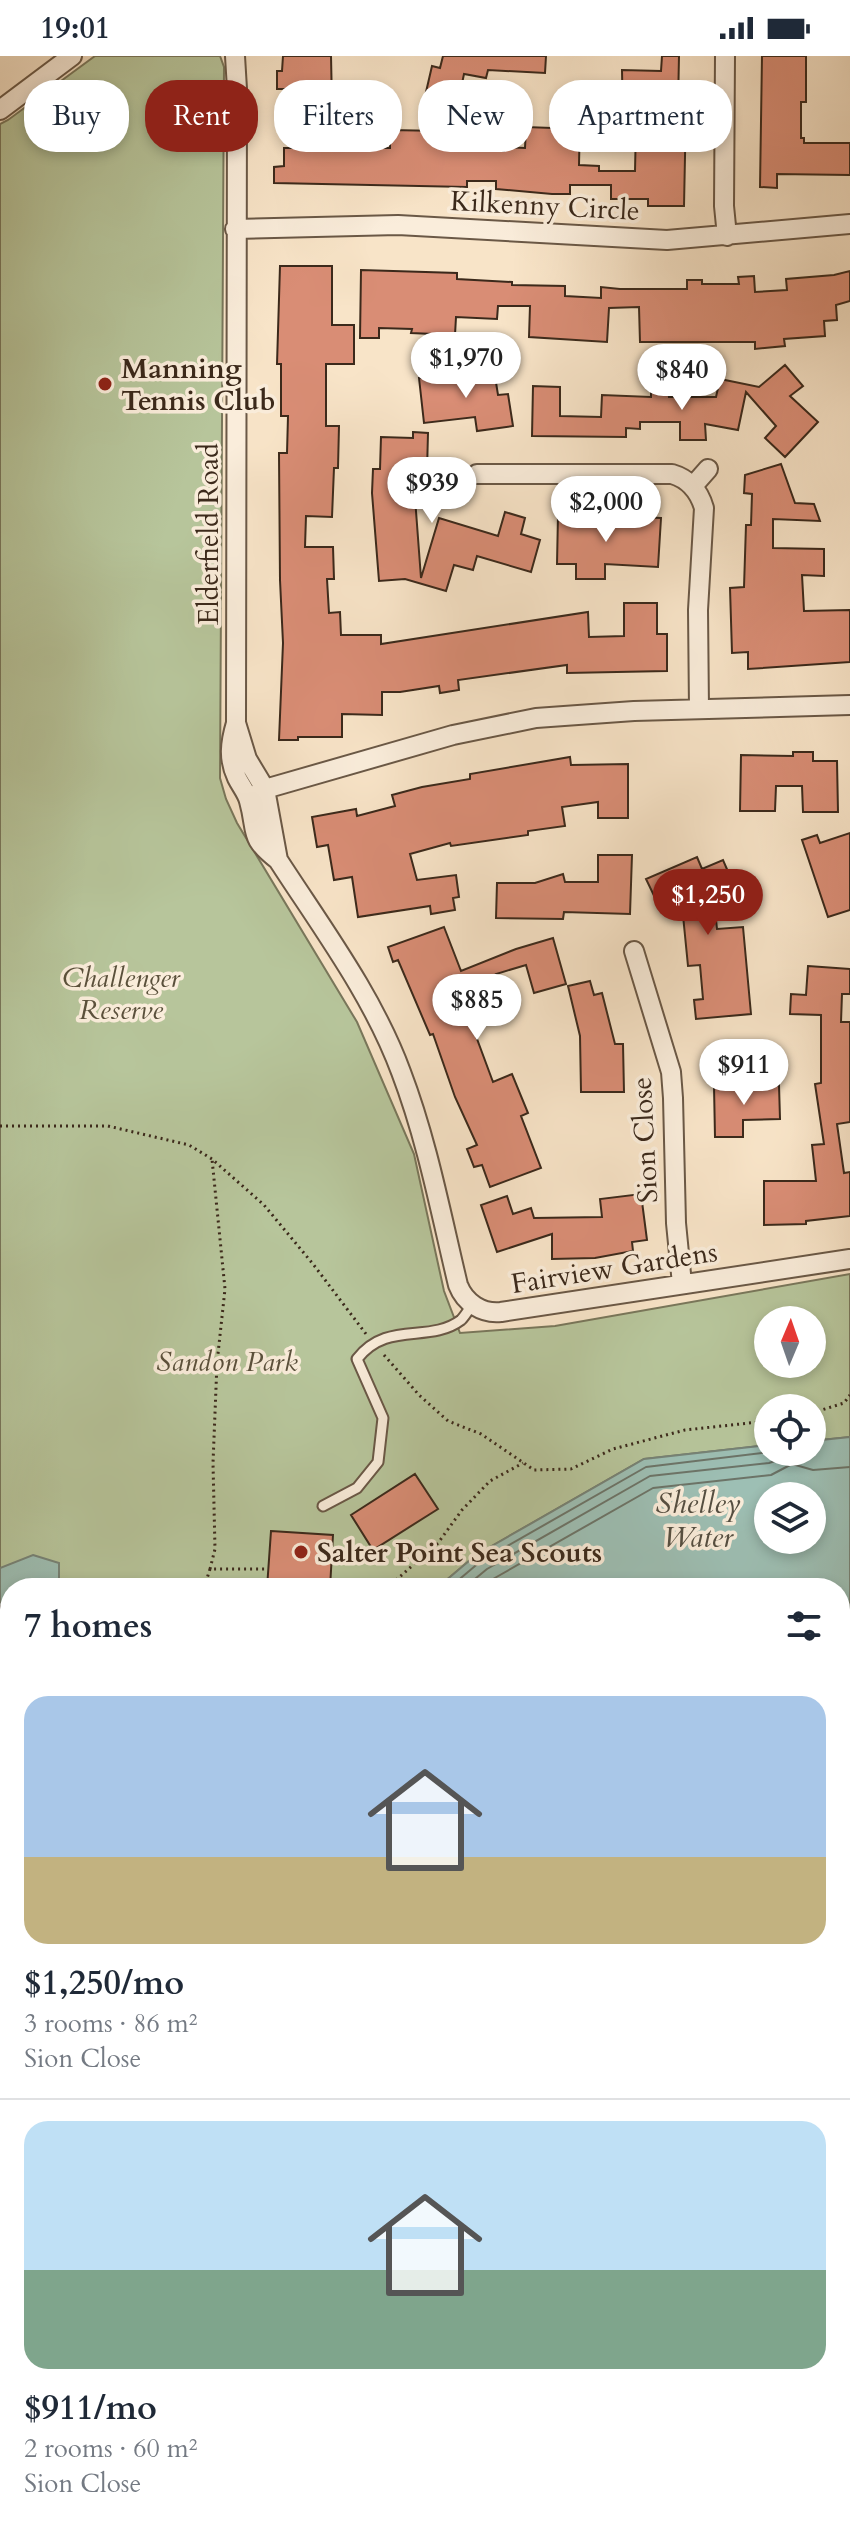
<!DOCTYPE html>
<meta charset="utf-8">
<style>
:root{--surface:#fff;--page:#f2f2f3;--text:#1f2937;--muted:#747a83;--line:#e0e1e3;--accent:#8f2418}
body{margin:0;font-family:Cardo,serif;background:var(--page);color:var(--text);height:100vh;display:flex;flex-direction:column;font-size:30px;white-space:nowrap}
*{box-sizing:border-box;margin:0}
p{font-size:26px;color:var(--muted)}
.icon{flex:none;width:44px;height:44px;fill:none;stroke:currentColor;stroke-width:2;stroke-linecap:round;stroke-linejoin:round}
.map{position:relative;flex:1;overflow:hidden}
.drawer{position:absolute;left:0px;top:1522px;width:850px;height:960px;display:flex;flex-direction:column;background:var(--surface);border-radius:32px 32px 0 0;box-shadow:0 4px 12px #0003}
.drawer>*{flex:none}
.hud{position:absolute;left:24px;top:24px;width:802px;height:72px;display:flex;gap:16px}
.needle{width:52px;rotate:2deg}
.controls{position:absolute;left:754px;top:1250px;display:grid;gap:16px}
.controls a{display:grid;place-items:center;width:72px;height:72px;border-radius:50%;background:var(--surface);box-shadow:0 4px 12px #0003;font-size:40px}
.price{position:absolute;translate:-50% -68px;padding:0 18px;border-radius:28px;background:#fff;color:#222;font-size:26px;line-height:52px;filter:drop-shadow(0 2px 4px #0008)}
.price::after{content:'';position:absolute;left:50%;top:48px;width:24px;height:18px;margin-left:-12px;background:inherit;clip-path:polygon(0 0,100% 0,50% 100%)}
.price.active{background:var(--accent);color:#fff}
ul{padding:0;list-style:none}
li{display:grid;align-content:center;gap:16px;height:424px;padding:0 24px}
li+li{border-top:2px solid var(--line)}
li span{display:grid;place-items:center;height:248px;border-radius:24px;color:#555}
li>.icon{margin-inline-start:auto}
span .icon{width:144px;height:144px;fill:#fffc;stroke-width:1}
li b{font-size:34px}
h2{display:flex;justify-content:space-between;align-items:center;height:96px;padding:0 24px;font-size:34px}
.chip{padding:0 28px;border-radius:32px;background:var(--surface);box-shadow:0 4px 12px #0003;font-size:28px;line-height:72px}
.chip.active{background:var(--accent);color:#fff}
.status{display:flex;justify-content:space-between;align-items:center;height:56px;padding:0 40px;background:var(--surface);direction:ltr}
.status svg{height:22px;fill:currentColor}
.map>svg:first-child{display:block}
.green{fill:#b7c59b;stroke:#79775b;stroke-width:2;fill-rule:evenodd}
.water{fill:#9dbfb4;stroke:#768377;stroke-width:2;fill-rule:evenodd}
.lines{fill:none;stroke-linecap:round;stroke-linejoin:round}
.shore{stroke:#6c7468;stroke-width:2}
.building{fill:#d98d75;stroke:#3b291b;stroke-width:2}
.lane-casing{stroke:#6a5846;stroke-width:13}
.street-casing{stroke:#6a5846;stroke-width:22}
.path{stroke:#3b291b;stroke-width:3;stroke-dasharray:2 4;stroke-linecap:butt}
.lane{stroke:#faeddb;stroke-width:9}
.street{stroke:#faeddb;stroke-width:18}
.poi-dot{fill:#8f2418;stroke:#faeddb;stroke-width:3}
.labels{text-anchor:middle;stroke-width:7;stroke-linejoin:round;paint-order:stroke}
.street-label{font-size:28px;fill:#3b291b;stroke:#faeddb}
.poi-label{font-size:28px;font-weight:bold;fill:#3b291b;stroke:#faeddb;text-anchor:start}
.park-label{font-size:28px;font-style:italic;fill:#5a503b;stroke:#faeddb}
.water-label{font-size:30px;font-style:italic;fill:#544e41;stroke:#faeddb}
</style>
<div class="status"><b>19:01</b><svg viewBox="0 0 49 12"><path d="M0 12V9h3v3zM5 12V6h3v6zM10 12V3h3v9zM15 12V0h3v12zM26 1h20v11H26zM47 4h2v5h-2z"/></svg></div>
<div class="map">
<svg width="850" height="2482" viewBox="0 0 850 2482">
<rect width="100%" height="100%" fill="#f8e4c8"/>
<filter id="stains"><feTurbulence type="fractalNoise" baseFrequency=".0025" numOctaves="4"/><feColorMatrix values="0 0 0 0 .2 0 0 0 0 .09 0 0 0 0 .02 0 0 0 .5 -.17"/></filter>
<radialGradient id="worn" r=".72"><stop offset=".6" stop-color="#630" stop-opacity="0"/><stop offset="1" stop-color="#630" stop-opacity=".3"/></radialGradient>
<path class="green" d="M95,0H220L224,11L220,722L226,743L237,767L357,966L414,1098L444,1235L460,1277L555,1270L850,1218V1381L812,1385V1352H768V1389L644,1403L476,1499L437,1532H10V1960L0,2010V68L8,64ZM768,1264H812V1308H768Z"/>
<path class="water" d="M850,1381V2482H0V2010L10,1960V2472H840V1532H437L476,1499L644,1403L768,1389V1396H812V1385ZM768,1440H812V1484H768Z
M33,1499L59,1507V1532H10V1556L0,1557V1512Z"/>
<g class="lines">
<path class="shore" d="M449,1532L481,1505L646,1411L771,1396
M464,1532L487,1513L650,1420L769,1407L778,1404L784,1396
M483,1532L493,1523L653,1432L771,1419L792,1408L813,1414L850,1411"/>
</g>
<path class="building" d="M283,0H331L332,48L320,47V57H289V33H277V15H282Z
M443,0H546L545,17L488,14L486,22L464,18L459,42L426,36L432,10L440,12Z
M662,0H679L678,51H686L684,150H648V143H611V129H570V138H552L496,133V125H467V131L274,127V111L284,110V92H390V74L442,75V69H473V95H504L505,91L525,92L526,71L552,72V64H580L579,109L599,110V115H635L636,69H623L622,14L661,15Z
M762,0H806V46H801V82H804V87H850V119L777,118V132L760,131Z
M280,210H332V269H354V308H326V370H339L338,412H334L332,461L306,460L305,491H333L334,523H327L329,557L340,556L341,579H381V588L588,556L589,581L624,580V547H657V578H667V615L567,617V609L458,624L459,634L440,637L439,630L400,636H382V659L342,658V681H298V684H279L283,587L280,524L279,397H287L288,360H281V308H277Z
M361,214L457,217V223L512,226V229L565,230V240L601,242V231L620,233H687V224H702V228H739L738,221L754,220L755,236L787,234L786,223L834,219L850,215V245L836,249L837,264L824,265L825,280L784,283L785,290L755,293V286H640L639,251L609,252L607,286L529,281L530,250H498L497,263L456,261L455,279L411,277L412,273L379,272V282H360Z
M785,309L803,330L790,340L818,366L785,401L765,382L776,370L746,336L738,374L705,368L706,384H680V366H640V373L626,372V381L532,380L533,330L560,331V360L601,361L602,339L651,341V325H668L669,341H716L720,323L759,331Z
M494,314L498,339L508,338L513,370L477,375L475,361L424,367L419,322Z
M413,376L428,377L427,415H413L421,522L439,462L498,480L505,456L525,462L521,478L540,484L531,516L477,500L473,514L454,509L446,535L405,523L379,525L372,437L373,413H380L381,381L413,382Z
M781,408L795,447L814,448L820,465L773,463V492L824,493V520L802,519L804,555L850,554V606L748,613V596L732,597L730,532L744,531L746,469H751L752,438L744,437L745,419Z
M558,459H606V467L638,469V461L661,462L658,511L605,508V523H576V508H557Z
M793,696H813V705H837L838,756H803L802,730H776L775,755H740L741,699L793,700Z
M570,701L571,709L628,708V762H598V746L562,751L565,770L528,775V779L451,790L450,787L410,798L417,824L456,819L459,841L453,842L455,854L431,858L430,850L358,861L352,821L334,824L328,789L317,791L312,761L356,753L357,760L395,750L392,739L422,731L470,723V718Z
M850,777V854L828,861L802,784L817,779L820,787Z
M598,799H632L630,858L564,856L563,863L496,862L497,827H535L563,818L565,826H598Z
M697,801L702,813L723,804L733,827L713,835L717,873L743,871L751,958L696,963L694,944L703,943L700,909L688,910L681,839L658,848L646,823Z
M444,871L461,915L516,893L553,882L566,928L534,937L526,909L496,918L498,922L481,929L491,955L470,964L493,1026L512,1018L528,1057L521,1060L541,1112L490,1131L482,1109L474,1111L467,1093L477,1089L455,1041L433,978L430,979L398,904L393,906L388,891Z
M808,910L850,913V938H842L841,966H850V1066L837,1068L844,1117L850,1116V1160L806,1165V1168L764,1169V1125H816L812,1089L824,1088L815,1028L821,1027V959L790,958L791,938L806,939Z
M590,925L594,939L602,937L615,988H623L624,1036H581L580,980L568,930Z
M779,1029L780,1063L743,1064V1081H715L714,1030Z
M641,1138L647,1184L632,1186L633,1195L595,1202L552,1203V1178L497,1196L481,1149L507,1140L513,1158L531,1152L534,1162L602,1161L600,1143Z
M415,1418L438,1453L373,1494L351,1459Z
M271,1475L333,1479L330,1532H267Z"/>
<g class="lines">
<defs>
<path id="lane" d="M323,1450L357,1432L378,1406L383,1362L357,1303C387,1264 429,1288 461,1264C465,1260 469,1253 472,1249"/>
<path id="street" d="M235,0L237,33L236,667L247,703L265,733L278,804
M725,0L724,150L727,180
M0,54L72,0
M235,173L398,169L667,184L850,168
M477,418H672C689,423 699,435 704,452L698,554L699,653
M693,430L708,413
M236,667C230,687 228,703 237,722C241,730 247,737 249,745C258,777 248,781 278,804C322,872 373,940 401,1016C427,1084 441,1158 458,1229C465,1247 482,1258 501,1256L850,1203
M255,739L265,733L453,679L536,662L634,655L850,649
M634,895L671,1016L673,1042L676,1167L682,1228"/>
</defs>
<use href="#lane" class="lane-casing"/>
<use href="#street" class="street-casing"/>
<path class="path" d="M0,1070H108L189,1089L212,1103L264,1149L313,1208L366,1278
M384,1299L419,1339L448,1365L481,1378L534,1414L571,1413L613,1393L685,1374L768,1365
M812,1357L844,1347L850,1339
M210,1513L215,1493L213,1407L217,1307L225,1233L212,1103
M204,1532L210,1513H268
M387,1532L438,1487L462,1454L490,1425L523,1407
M0,1551L10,1549
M0,1680H10"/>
<use href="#lane" class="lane"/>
<use href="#street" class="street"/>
</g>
<g class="poi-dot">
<circle cx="105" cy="328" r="8"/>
<circle cx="301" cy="1496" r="8"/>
</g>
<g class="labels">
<g class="street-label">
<text transform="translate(545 149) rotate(3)" y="10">Kilkenny Circle</text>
<text transform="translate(208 478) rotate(-90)" y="10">Elderfield Road</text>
<text transform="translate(644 1084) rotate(-93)" y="10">Sion Close</text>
<text transform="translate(614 1211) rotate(-9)" y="10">Fairview Gardens</text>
</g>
<g class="poi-label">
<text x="121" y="322">Manning<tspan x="121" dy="32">Tennis Club</tspan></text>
<text x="317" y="1506">Salter Point Sea Scouts</text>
</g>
<g class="park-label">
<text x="121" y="931">Challenger<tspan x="121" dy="32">Reserve</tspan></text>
<text x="227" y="1315">Sandon Park</text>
</g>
<g class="water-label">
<text x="698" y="1457">Shelley<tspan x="698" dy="34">Water</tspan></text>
</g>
</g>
<rect width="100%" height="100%" filter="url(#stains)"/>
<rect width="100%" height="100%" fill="url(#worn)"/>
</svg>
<div class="controls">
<a><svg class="needle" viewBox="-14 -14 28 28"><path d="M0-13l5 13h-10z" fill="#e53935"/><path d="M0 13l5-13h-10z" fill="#747a83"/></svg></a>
<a><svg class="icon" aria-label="locate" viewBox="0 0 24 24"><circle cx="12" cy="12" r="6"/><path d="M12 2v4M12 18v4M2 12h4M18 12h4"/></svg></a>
<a><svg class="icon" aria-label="layers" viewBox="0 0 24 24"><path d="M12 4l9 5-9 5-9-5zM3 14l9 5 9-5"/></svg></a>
</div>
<b class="price" style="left:466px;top:344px">$1,970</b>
<b class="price" style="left:682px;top:356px">$840</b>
<b class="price" style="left:432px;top:469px">$939</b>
<b class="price" style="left:606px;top:488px">$2,000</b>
<b class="price active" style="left:708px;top:881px">$1,250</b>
<b class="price" style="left:477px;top:986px">$885</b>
<b class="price" style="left:744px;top:1051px">$911</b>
<div class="hud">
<a class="chip">Buy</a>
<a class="chip active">Rent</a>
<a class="chip">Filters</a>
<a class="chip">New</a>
<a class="chip">Apartment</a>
</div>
<section class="drawer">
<h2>7 homes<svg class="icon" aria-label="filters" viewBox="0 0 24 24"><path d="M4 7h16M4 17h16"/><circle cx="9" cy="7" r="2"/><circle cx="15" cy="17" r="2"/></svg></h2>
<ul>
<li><span style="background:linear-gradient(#a9c7e8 65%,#c2b280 0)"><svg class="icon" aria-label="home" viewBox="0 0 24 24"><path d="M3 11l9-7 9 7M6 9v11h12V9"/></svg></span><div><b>$1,250/mo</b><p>3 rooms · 86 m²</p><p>Sion Close</p></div></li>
<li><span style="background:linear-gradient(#bfe0f5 60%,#7fa58c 0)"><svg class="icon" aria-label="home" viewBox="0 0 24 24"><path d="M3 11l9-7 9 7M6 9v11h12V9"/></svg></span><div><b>$911/mo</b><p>2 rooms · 60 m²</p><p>Sion Close</p></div></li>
</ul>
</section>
</div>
